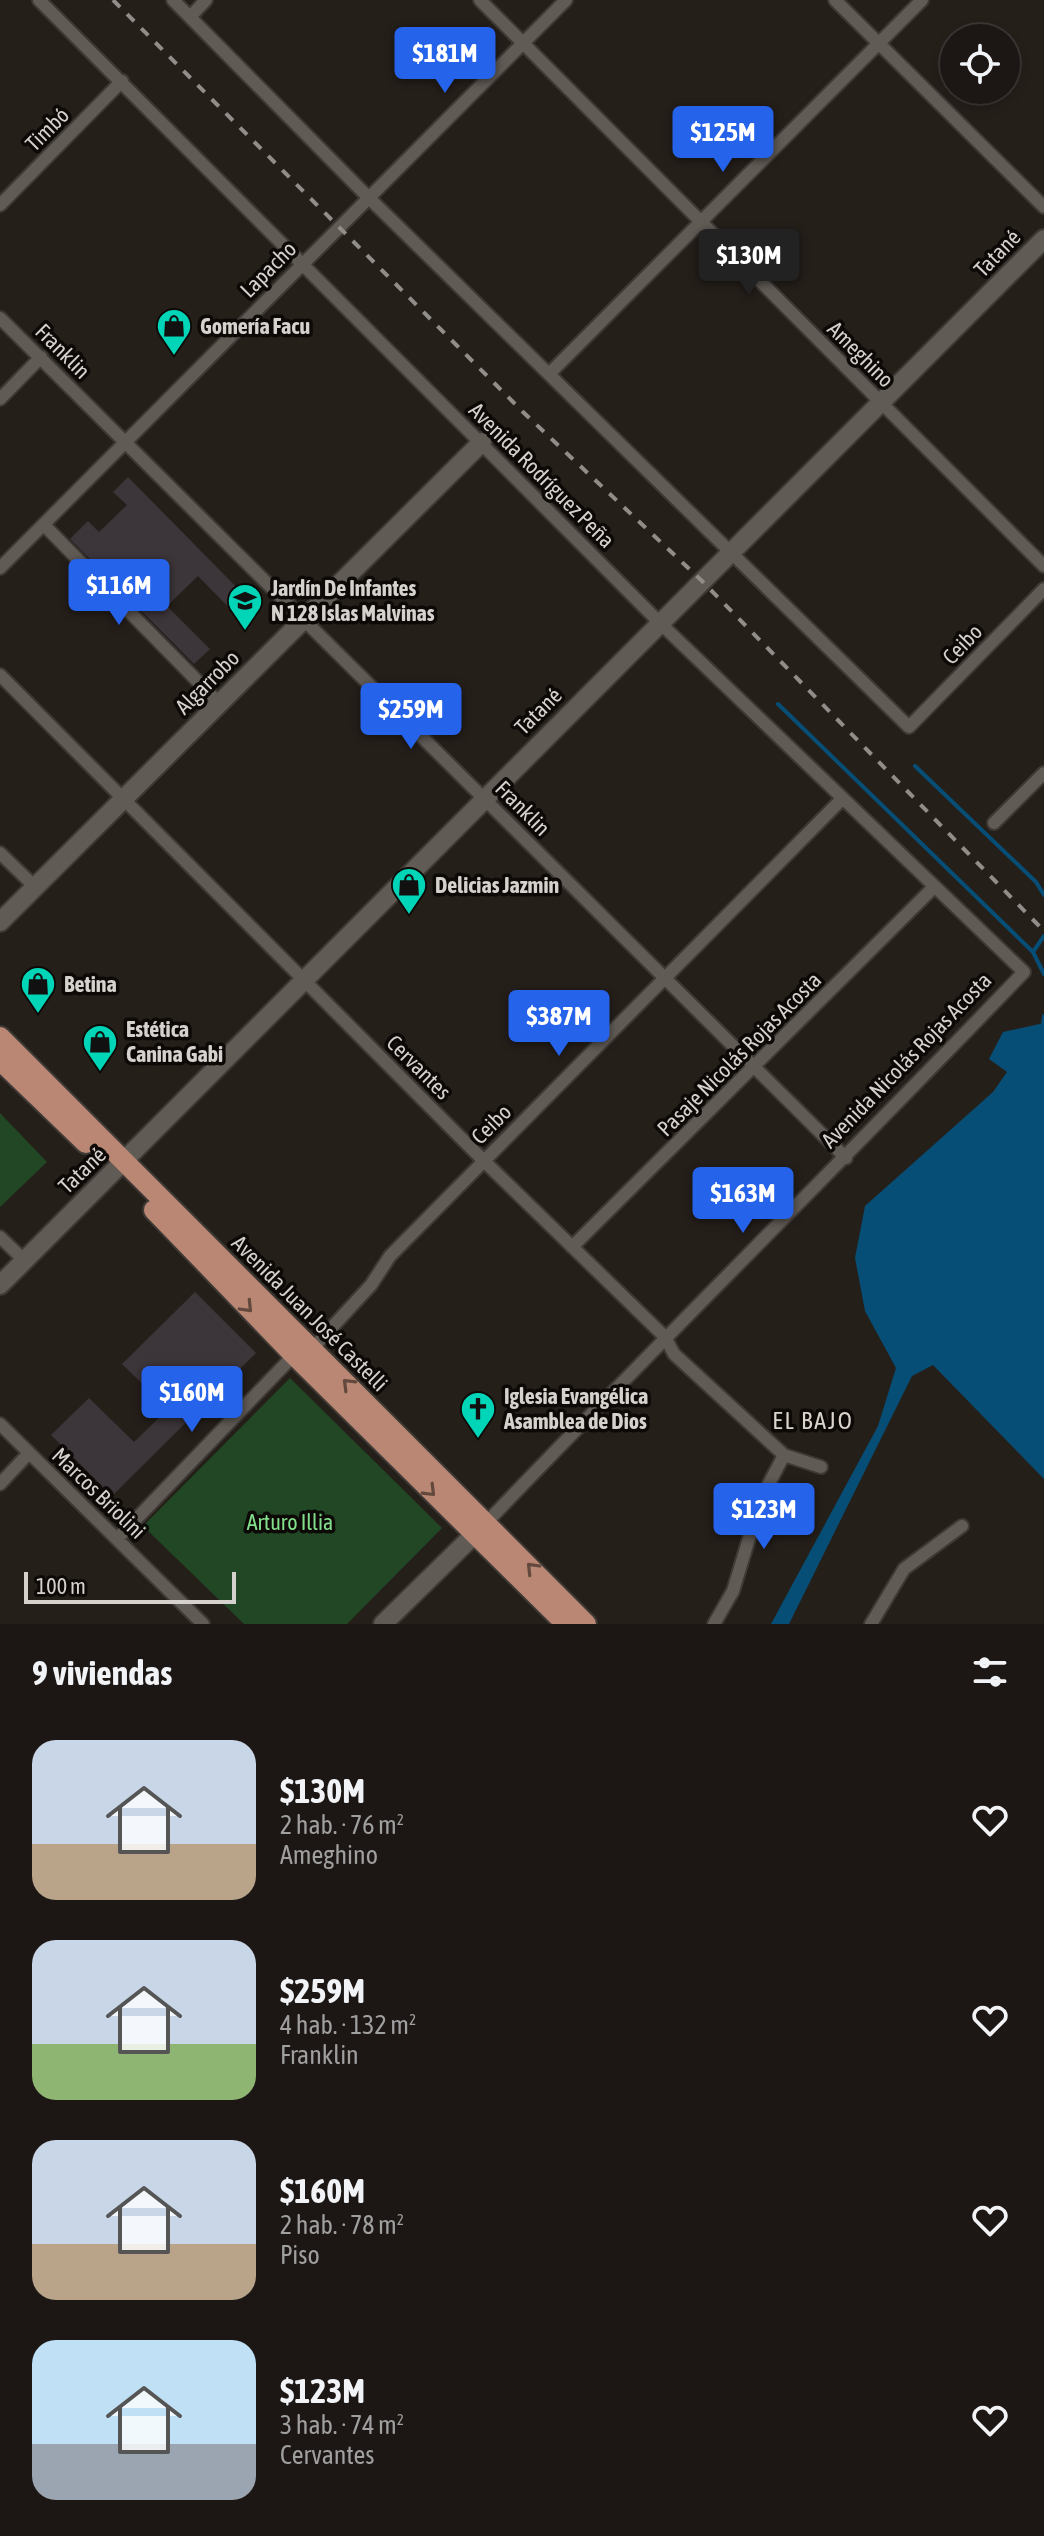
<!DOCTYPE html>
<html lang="es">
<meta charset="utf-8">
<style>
:root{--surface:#1c1714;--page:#25201d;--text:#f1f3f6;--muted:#a09fa0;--line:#3a3634;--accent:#2563eb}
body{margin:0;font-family:"Asap Condensed",sans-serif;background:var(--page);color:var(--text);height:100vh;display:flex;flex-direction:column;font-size:30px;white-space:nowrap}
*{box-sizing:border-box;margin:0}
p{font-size:26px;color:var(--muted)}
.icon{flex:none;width:44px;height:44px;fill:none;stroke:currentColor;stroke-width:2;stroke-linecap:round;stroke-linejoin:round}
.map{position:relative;height:1624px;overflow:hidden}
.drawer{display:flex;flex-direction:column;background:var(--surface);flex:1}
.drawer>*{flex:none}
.controls{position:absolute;left:940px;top:24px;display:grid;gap:16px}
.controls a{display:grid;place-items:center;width:80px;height:80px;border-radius:50%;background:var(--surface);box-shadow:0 4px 12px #0003,0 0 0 2px var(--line);font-size:40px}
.scale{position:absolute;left:24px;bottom:20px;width:212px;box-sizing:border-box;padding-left:8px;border:4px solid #d5d1cd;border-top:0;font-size:22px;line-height:28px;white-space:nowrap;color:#d5d1cd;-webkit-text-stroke:6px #0c0907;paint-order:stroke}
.price{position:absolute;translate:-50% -68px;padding:0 18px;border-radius:8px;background:var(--accent);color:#fff;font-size:26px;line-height:52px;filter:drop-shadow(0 2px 4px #0008)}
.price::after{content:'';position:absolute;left:50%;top:48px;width:24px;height:18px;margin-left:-12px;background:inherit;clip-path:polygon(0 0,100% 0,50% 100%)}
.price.on{background:#222;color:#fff}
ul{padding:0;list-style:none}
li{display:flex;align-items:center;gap:24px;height:200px;padding:0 32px}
li span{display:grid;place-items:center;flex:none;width:224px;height:160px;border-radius:24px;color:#555}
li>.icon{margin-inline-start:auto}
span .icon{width:96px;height:96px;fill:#fffc;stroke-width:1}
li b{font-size:34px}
h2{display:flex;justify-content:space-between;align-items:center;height:96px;padding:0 32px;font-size:34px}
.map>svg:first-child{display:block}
.green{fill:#214725}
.water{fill:#074e76}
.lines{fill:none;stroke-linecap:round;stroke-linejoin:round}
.stream{stroke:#074e76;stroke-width:4}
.building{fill:#3c353a}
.street-casing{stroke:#3e3935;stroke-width:16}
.secondary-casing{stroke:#3e3935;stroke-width:22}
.primary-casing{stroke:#3e3935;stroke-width:24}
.street{stroke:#615b55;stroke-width:12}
.secondary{stroke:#615b55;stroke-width:18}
.primary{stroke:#b98773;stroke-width:20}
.rail{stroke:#918d88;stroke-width:4;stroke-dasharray:10 10;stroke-linecap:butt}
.oneway{stroke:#62483d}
.labels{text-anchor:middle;stroke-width:7;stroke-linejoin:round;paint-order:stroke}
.street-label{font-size:22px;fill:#d5d1cd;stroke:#0c0907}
.poi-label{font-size:22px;font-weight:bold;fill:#d5d1cd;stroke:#0c0907;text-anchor:start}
.park-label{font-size:22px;fill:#83de8b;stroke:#0c0907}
.neighbourhood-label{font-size:24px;letter-spacing:2px;fill:#dbd4cd;stroke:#0c0907}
</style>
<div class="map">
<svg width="1044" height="1624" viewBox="0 0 1044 1624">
<rect width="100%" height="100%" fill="#251f1a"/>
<path class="green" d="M0,1113L47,1162L0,1207Z
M290,1378L442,1528L347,1624H244L143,1526Z"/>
<path class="water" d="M1044,1023V1479L933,1365L912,1376L789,1624H771L878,1426L896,1368L865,1311L855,1258L865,1206L993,1092L1007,1072L989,1059L1003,1032Z"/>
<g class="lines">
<path class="stream" d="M778,704L1033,952L1044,974
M915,766L1036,882L1044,895
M1033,952L1044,936
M1043,1024L1044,1016"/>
</g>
<path class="building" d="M128,477L258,609L244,623L198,576L167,606L210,649L194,664L70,539L88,521L99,532L127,505L113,492Z
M195,1292L256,1353L112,1496L51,1435L89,1398L134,1442L168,1409L122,1364Z"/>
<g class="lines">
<defs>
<path id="street" d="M39,0L660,623L1024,972C847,1157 664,1337 487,1522
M173,0L368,197L909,727L1044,589
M480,0L1044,566
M835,0L1044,207
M190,17L206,0
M0,205L122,81
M0,318L846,1158
M549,374L922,0
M0,399L41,357
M44,525L220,704
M0,568L566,0
M0,675L483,1160L665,1337L674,1354L784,1455L821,1467
M994,823L1044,773
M0,853L34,886
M0,1237L25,1261
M572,1247L933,888
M312,1349L371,1285L390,1256L841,800
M0,1424L203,1624
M0,1484L29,1453
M117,1539L294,1355
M714,1624L733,1591L761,1499L784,1455
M871,1624L904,1569L962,1526"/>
<path id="secondary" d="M0,922L482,442
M0,1285L1044,239
M383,1624L485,1524"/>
<path id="primary" d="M0,1037L586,1624
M0,1060L86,1143
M154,1210L294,1355L566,1624"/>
</defs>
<use href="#street" class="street-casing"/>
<use href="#secondary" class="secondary-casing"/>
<use href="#primary" class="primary-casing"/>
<use href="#street" class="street"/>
<use href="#secondary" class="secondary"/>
<use href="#primary" class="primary"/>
<path class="rail" d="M113,0L523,412L702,581L1044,931"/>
</g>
<defs><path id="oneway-chevron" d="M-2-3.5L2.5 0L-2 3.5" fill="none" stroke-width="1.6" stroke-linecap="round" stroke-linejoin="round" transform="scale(2)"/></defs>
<g class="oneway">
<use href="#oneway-chevron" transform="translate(247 1307) rotate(46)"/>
<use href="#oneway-chevron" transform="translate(348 1384) rotate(-135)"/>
<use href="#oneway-chevron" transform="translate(430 1491) rotate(45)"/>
<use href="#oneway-chevron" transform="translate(532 1568) rotate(-134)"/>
</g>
<defs>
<symbol id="shop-pin" viewBox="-11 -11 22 30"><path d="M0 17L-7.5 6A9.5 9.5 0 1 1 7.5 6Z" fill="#00d5b7" stroke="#0c0907"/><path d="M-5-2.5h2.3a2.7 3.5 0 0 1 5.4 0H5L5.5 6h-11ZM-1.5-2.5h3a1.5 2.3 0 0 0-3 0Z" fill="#111"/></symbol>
<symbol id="school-pin" viewBox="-11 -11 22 30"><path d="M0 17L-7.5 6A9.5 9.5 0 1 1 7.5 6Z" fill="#00d5b7" stroke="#0c0907"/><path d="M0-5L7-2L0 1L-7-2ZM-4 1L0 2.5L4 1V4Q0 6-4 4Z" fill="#111"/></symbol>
<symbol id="church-pin" viewBox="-11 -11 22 30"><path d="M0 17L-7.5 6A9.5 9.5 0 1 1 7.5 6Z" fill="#00d5b7" stroke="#0c0907"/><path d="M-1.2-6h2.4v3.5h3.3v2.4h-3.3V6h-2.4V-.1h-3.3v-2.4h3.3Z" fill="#111"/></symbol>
</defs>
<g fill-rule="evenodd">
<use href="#shop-pin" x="154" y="306" width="40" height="54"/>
<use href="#school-pin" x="225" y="581" width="40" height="54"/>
<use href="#shop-pin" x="389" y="865" width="40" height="54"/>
<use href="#shop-pin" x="18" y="964" width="40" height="54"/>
<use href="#shop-pin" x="80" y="1022" width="40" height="54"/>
<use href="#church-pin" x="458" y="1389" width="40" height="54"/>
</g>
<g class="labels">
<g class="street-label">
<text transform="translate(47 129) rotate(-45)" y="8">Timbó</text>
<text transform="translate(997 253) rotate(-46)" y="8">Tatané</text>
<text transform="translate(268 269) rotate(-45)" y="8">Lapacho</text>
<text transform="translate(63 351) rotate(45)" y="8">Franklin</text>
<text transform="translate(861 354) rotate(45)" y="8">Ameghino</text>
<text transform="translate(542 475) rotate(45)" y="8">Avenida Rodríguez Peña</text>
<text transform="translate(962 644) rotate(-46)" y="8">Ceibo</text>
<text transform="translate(207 682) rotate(-45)" y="8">Algarrobo</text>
<text transform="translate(538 711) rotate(-45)" y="8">Tatané</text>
<text transform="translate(523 808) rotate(45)" y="8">Franklin</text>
<text transform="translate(739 1054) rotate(-45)" y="8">Pasaje Nicolás Rojas Acosta</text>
<text transform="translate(906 1060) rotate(-46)" y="8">Avenida Nicolás Rojas Acosta</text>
<text transform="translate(419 1067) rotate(45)" y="8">Cervantes</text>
<text transform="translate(491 1124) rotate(-45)" y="8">Ceibo</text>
<text transform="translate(82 1170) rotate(-44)" y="8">Tatané</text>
<text transform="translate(310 1313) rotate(45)" y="8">Avenida Juan José Castelli</text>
<text transform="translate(99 1493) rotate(44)" y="8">Marcos Briolini</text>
</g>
<g class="poi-label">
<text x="200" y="334">Gomería Facu</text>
<text x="271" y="596">Jardín De Infantes<tspan x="271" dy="25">N 128 Islas Malvinas</tspan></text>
<text x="435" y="893">Delicias Jazmin</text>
<text x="64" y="992">Betina</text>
<text x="126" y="1037">Estética<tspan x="126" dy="25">Canina Gabi</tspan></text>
<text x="504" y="1404">Iglesia Evangélica<tspan x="504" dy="25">Asamblea de Dios</tspan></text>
</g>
<g class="park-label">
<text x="290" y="1530">Arturo Illia</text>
</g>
<g class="neighbourhood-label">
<text x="813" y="1429">EL BAJO</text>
</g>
</g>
</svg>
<div class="controls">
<a><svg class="icon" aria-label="locate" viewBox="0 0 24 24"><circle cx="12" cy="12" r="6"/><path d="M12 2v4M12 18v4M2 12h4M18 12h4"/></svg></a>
</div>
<div class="scale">100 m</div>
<b class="price" style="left:445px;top:95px">$181M</b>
<b class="price" style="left:723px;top:174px">$125M</b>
<b class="price on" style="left:749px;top:297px">$130M</b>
<b class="price" style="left:119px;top:627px">$116M</b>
<b class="price" style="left:411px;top:751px">$259M</b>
<b class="price" style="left:559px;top:1058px">$387M</b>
<b class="price" style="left:743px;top:1235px">$163M</b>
<b class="price" style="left:192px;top:1434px">$160M</b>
<b class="price" style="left:764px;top:1551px">$123M</b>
</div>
<section class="drawer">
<h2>9 viviendas<svg class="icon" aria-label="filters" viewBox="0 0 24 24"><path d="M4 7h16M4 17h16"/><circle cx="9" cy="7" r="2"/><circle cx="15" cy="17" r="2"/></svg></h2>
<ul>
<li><span style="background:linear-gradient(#c9d6e8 65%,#b9a48a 0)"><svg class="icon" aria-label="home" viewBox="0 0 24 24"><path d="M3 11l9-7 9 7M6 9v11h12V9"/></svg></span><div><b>$130M</b><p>2 hab. · 76 m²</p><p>Ameghino</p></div><svg class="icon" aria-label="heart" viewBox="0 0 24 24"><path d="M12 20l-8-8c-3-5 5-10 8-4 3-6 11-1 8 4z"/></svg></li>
<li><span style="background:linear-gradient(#c9d6e8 65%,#8fb573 0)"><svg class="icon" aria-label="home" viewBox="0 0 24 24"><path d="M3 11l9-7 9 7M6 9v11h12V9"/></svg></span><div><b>$259M</b><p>4 hab. · 132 m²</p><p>Franklin</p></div><svg class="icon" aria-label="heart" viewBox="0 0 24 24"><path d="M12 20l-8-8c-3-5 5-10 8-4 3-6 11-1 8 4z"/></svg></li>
<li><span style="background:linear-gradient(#c9d6e8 65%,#b9a48a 0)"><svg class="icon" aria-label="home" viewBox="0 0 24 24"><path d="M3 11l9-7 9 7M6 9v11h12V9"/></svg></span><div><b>$160M</b><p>2 hab. · 78 m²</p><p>Piso</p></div><svg class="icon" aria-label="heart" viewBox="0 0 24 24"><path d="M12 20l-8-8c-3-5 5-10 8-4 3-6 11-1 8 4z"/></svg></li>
<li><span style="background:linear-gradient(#bfe0f5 65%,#9aa5b1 0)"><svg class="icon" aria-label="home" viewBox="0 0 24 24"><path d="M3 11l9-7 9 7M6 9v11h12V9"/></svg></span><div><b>$123M</b><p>3 hab. · 74 m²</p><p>Cervantes</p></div><svg class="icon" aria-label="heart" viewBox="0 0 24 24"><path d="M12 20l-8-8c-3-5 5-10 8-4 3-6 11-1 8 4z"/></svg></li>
</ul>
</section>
